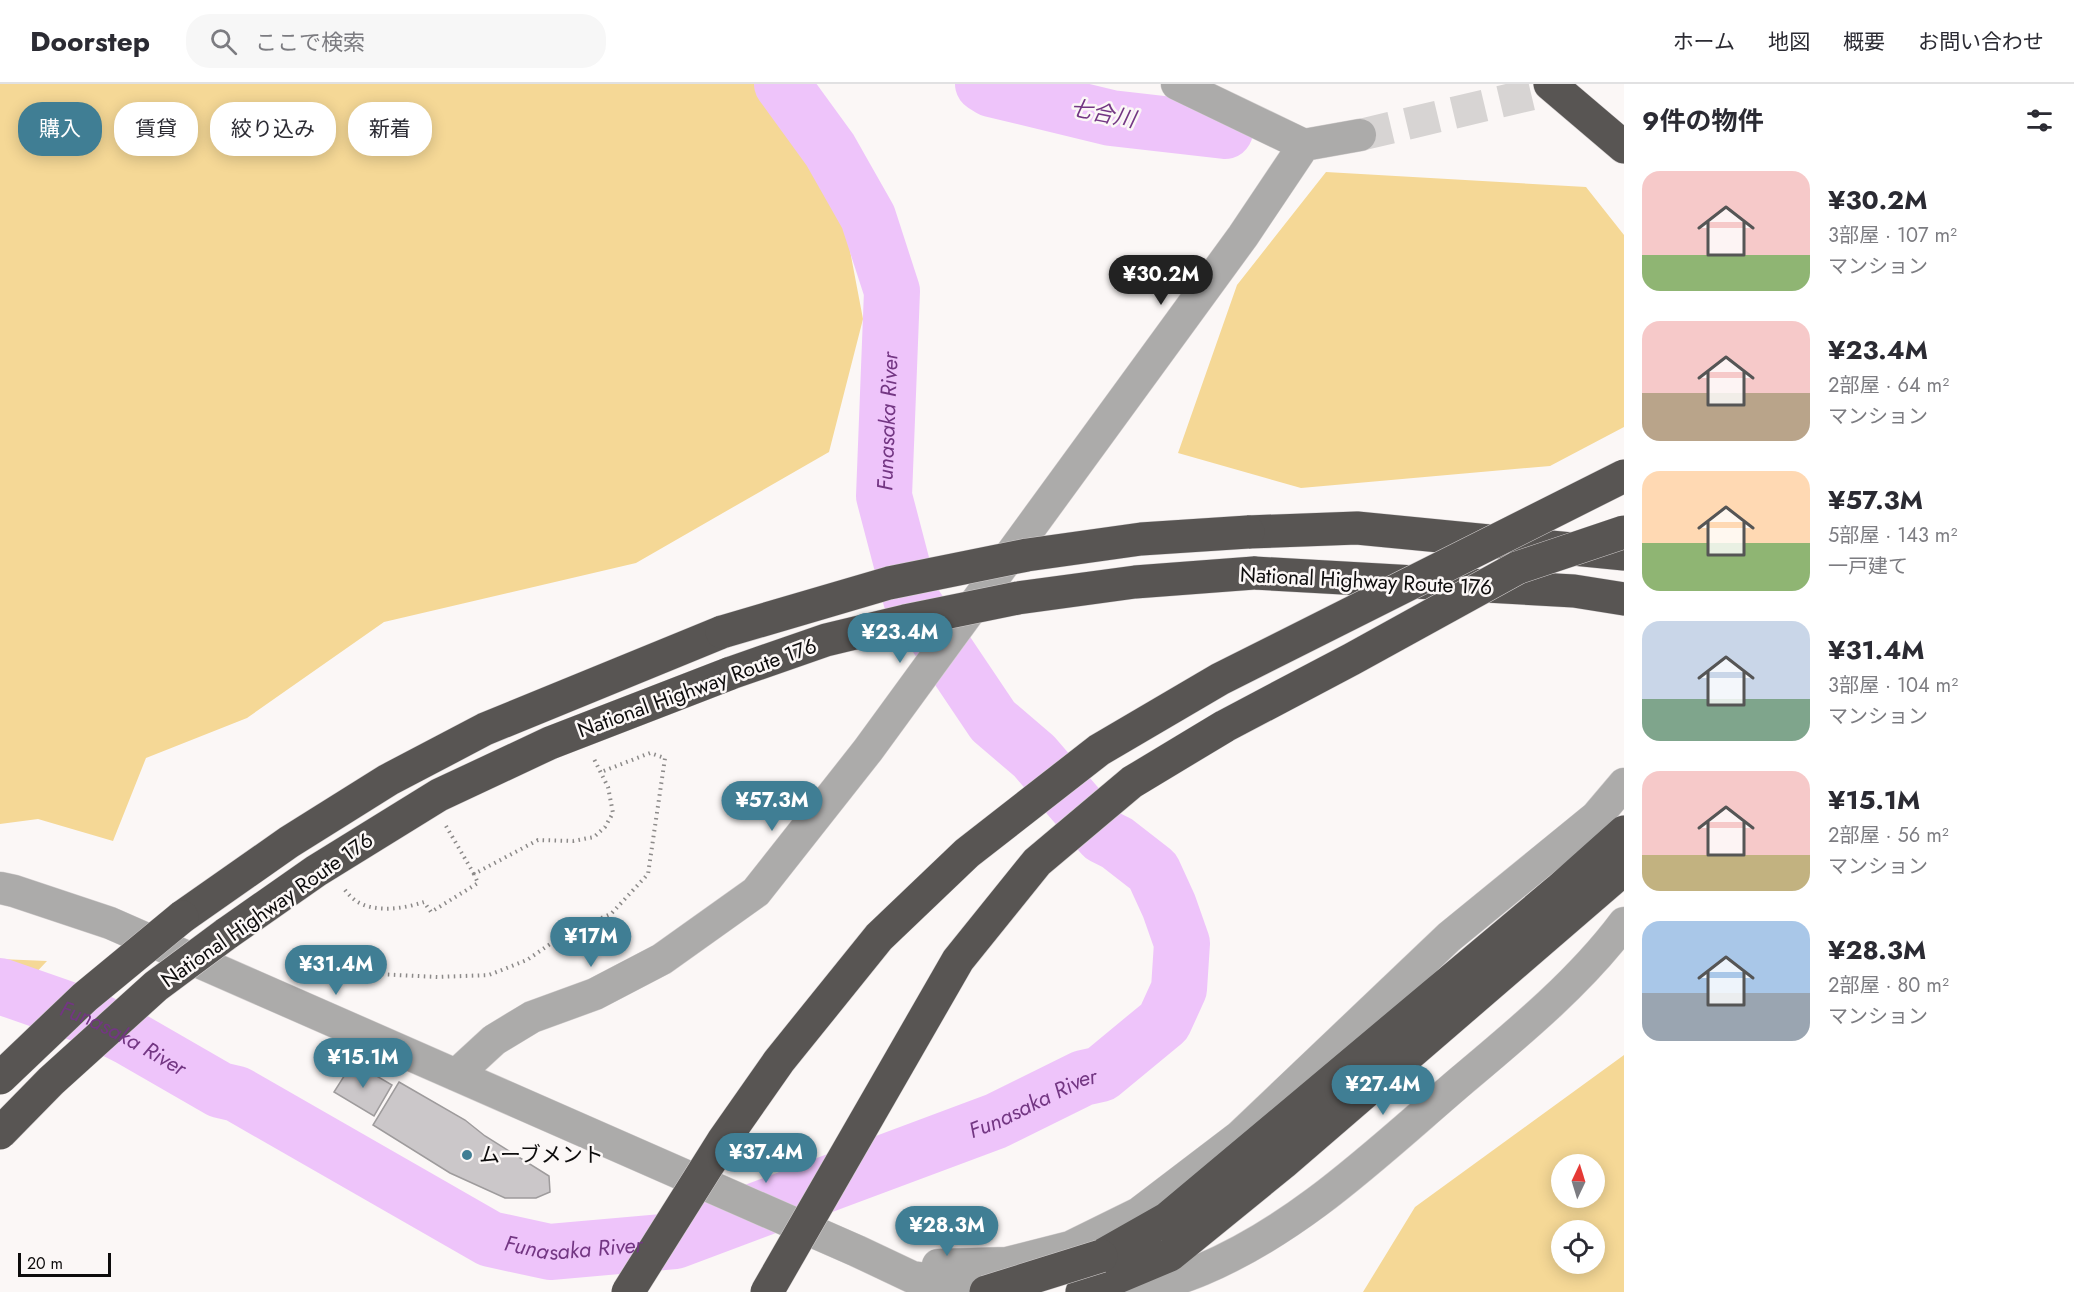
<!DOCTYPE html>
<html lang="ja">
<meta charset="utf-8">
<style>
:root{--surface:#fff;--page:#f7f7f7;--text:#2b2b33;--muted:#7c7c81;--line:#e1e1e2;--accent:#407e94}
body{margin:0;font-family:Jost,"Noto Sans JP",sans-serif;background:var(--page);color:var(--text);height:100vh;display:flex;flex-direction:column;font-size:22px;white-space:nowrap}
*{box-sizing:border-box;margin:0}
p{font-size:20px;color:var(--muted)}
.icon{flex:none;width:33px;height:33px;fill:none;stroke:currentColor;stroke-width:2;stroke-linecap:round;stroke-linejoin:round}
.map{position:relative;flex:1;overflow:hidden}
.sheet{display:flex;flex-direction:column;background:var(--surface);width:450px}
.sheet>*{flex:none}
.top-card{position:absolute;left:18px;top:18px;width:570px;height:54px;display:flex;gap:12px}
.needle{width:39px;rotate:4deg}
.buttons{position:absolute;left:1551px;top:1070px;display:grid;gap:12px}
.buttons a{display:grid;place-items:center;width:54px;height:54px;border-radius:50%;background:var(--surface);box-shadow:0 3px 15px #0003;font-size:30px}
.scale{position:absolute;left:18px;bottom:15px;width:93px;box-sizing:border-box;padding-left:6px;border:3px solid #0d0c0c;border-top:0;font-size:16px;line-height:21px;white-space:nowrap;color:#0d0c0c;-webkit-text-stroke:4px #fbf7f6;paint-order:stroke}
.price{position:absolute;translate:-50% -51px;padding:0 14px;border-radius:21px;background:var(--accent);color:#fff;font-size:20px;line-height:39px;filter:drop-shadow(0 2px 3px #0008)}
.price::after{content:'';position:absolute;left:50%;top:36px;width:18px;height:14px;margin-left:-9px;background:inherit;clip-path:polygon(0 0,100% 0,50% 100%)}
.price.selected{background:#222;color:#fff}
ul{padding:0;list-style:none}
li{display:flex;align-items:center;gap:18px;height:150px;padding:0 18px}
li span{display:grid;place-items:center;flex:none;width:168px;height:120px;border-radius:18px;color:#555}
li>.icon{margin-inline-start:auto}
span .icon{width:72px;height:72px;fill:#fffc;stroke-width:1}
li b{font-size:26px}
h2{display:flex;justify-content:space-between;align-items:center;height:72px;padding:0 18px;font-size:26px}
.chip{padding:0 21px;border-radius:24px;background:var(--surface);box-shadow:0 3px 15px #0003;font-size:21px;line-height:54px}
.chip.selected{background:var(--accent);color:#fff}
header{display:flex;align-items:center;gap:36px;box-sizing:border-box;height:84px;padding:0 30px;background:var(--surface);border-bottom:2px solid var(--line)}
header strong{font-size:28px}
nav{display:flex;gap:33px;margin-inline-start:auto;font-size:21px}
.search{width:420px;height:54px;background:var(--page);display:flex;align-items:center;gap:15px;box-sizing:border-box;padding:0 21px;border-radius:24px;color:var(--muted);font-size:22px}
main{display:flex;flex:1;min-height:0}
.map>svg:first-child{display:block}
.green{fill:#f5d896;fill-rule:evenodd}
.lines{fill:none;stroke-linecap:round;stroke-linejoin:round}
.river{stroke:#eec4fa;stroke-width:56}
.building{fill:#cbc7c9;stroke:#9e9b9c;stroke-width:1.5}
.minor-tunnel{stroke:#d7d4d3;stroke-width:32;stroke-dasharray:32 16;stroke-linecap:butt}
.minor-casing{stroke:#d5d1d1;stroke-width:33}
.highway-casing{stroke:#d5d1d1;stroke-width:34}
.path{stroke:#8c8a89;stroke-width:4;stroke-dasharray:1.5 4.5;stroke-linecap:butt}
.minor{stroke:#acabaa;stroke-width:32}
.highway{stroke:#585553;stroke-width:33}
.highway-bridge-casing{stroke:#d5d1d1;stroke-width:34;stroke-linecap:butt}
.highway-bridge{stroke:#585553;stroke-width:33}
.poi-dot{fill:#407e94;stroke:#fbf7f6;stroke-width:2}
.labels{text-anchor:middle;stroke-width:5;stroke-linejoin:round;paint-order:stroke}
.street-label{font-size:21px;fill:#0d0c0c;stroke:#fbf7f6}
.poi-label{font-size:21px;fill:#0d0c0c;stroke:#fbf7f6;text-anchor:start}
.water-label{font-size:22px;font-style:italic;fill:#733683;stroke:#fbf7f6}
</style>
<header>
<strong>Doorstep</strong>
<div class="search"><svg class="icon" aria-label="search" viewBox="0 0 24 24"><circle cx="10" cy="10" r="6"/><path d="M15 15l6 6"/></svg>ここで検索</div>
<nav><a>ホーム</a><a>地図</a><a>概要</a><a>お問い合わせ</a></nav>
</header>
<main>
<div class="map">
<svg width="1624" height="1208" viewBox="0 0 1624 1208">
<rect width="100%" height="100%" fill="#fbf7f6"/>
<path class="green" d="M0,0H774L828,51L863,235L829,368L636,479L384,538L247,634L146,674L113,757L38,735L0,740Z
M1326,88L1586,103L1624,151V343L1550,382L1301,404L1178,369L1237,201Z
M0,875L47,877L0,927Z
M1624,971V1208H1363L1415,1123ZM1562,1080H1594V1113H1562ZM1562,1146H1594V1179H1562Z"/>
<g class="lines">
<g class="river">
<path d="M983,0L991,5L1111,34L1225,47"/>
<path id="s1" d="M0,902L89,933L128,953L220,1006L237,1010L490,1155L550,1168L675,1157L996,1037L1083,994L1101,990L1164,938L1179,905L1182,859L1169,822L1153,787L1117,759L1103,752L1034,672L993,637L911,515L884,412L892,207L868,133L830,66L782,0"/>
</g>
</g>
<path class="building" d="M353,978L392,1001L374,1032L334,1008Z
M399,998L465,1036L485,1052L549,1092L550,1108L536,1114H505L450,1089L373,1041Z"/>
<g class="lines">
<path class="minor-tunnel" d="M1360,51L1575,0"/>
<defs>
<path id="minor" d="M1177,0L1304,61
M0,804L14,807L110,839L857,1167L912,1193L1015,1206
M456,991L494,956L532,933L595,910L662,875L756,808L868,666L1243,152L1304,61L1360,51
M938,1181L1007,1179L1070,1163L1139,1129L1240,1052L1449,853L1596,733L1624,700
M1132,1208C1154,1201 1179,1196 1201,1186C1301,1144 1380,1066 1461,997C1517,950 1580,898 1624,839"/>
<path id="highway" d="M1550,0L1624,63
M1248,448L1357,444L1624,470
M1254,489L1574,507L1624,515
M182,833L289,758L388,696L485,645L722,548
M226,850L316,787L439,711L550,659L731,589
M1101,1172L1168,1134L1559,806L1624,748
M1082,1208L1170,1171L1283,1079L1624,785"/>
</defs>
<use href="#minor" class="minor-casing"/>
<use href="#highway" class="highway-casing"/>
<path class="path" d="M446,742L474,790
M345,806C348,810 352,814 356,817C375,829 403,825 424,818L431,828L478,799L474,790L538,756L573,757L594,753L605,743L613,729L608,703L594,675
M299,889L304,879L356,889L438,893L489,891L527,876L566,849L611,830L648,790L665,674L650,669L601,688"/>
<use href="#minor" class="minor"/>
<use href="#highway" class="highway"/>
<defs>
<path id="highway-bridge" d="M722,548L889,499L1027,471L1141,455L1248,448
M731,589L826,556L905,537L1018,514L1135,498L1254,489
M0,994L85,913L182,833
M0,1049L51,997L156,902L226,850
M628,1208L723,1057L779,977L879,853L967,769L1099,666L1220,595L1624,392
M767,1208L958,876L1037,778L1132,698L1225,642L1352,575L1517,484L1624,448
M986,1208L1101,1172"/>
</defs>
<use href="#highway-bridge" class="highway-bridge-casing"/>
<use href="#highway-bridge" class="highway-bridge"/>
</g>
<circle class="poi-dot" cx="467" cy="1071" r="6"/>
<g class="labels">
<g class="street-label">
<text transform="translate(1366 497) rotate(3)" y="7">National Highway Route 176</text>
<text transform="translate(697 604) rotate(-20)" y="7">National Highway Route 176</text>
<text transform="translate(267 826) rotate(-35)" y="7">National Highway Route 176</text>
</g>
<g class="poi-label">
<text x="479" y="1078">ムーブメント</text>
</g>
<g class="water-label">
<text transform="translate(1103 29) rotate(11)" y="8">七合川</text>
<text dy="8" stroke="none"><textPath href="#s1" startOffset="1989">Funasaka River</textPath></text>
<text dy="8" stroke="none"><textPath href="#s1" startOffset="134">Funasaka River</textPath></text>
<text dy="8" stroke="none"><textPath href="#s1" startOffset="1124">Funasaka River</textPath></text>
<text dy="8" stroke="none"><textPath href="#s1" startOffset="638">Funasaka River</textPath></text>
</g>
</g>
</svg>
<div class="buttons">
<a><svg class="needle" viewBox="-14 -14 28 28"><path d="M0-13l5 13h-10z" fill="#e53935"/><path d="M0 13l5-13h-10z" fill="#7c7c81"/></svg></a>
<a><svg class="icon" aria-label="locate" viewBox="0 0 24 24"><circle cx="12" cy="12" r="6"/><path d="M12 2v4M12 18v4M2 12h4M18 12h4"/></svg></a>
</div>
<div class="scale">20 m</div>
<b class="price selected" style="left:1161px;top:222px">¥30.2M</b>
<b class="price" style="left:900px;top:580px">¥23.4M</b>
<b class="price" style="left:772px;top:748px">¥57.3M</b>
<b class="price" style="left:591px;top:884px">¥17M</b>
<b class="price" style="left:336px;top:912px">¥31.4M</b>
<b class="price" style="left:363px;top:1005px">¥15.1M</b>
<b class="price" style="left:1383px;top:1032px">¥27.4M</b>
<b class="price" style="left:766px;top:1100px">¥37.4M</b>
<b class="price" style="left:947px;top:1173px">¥28.3M</b>
<div class="top-card">
<a class="chip selected">購入</a>
<a class="chip">賃貸</a>
<a class="chip">絞り込み</a>
<a class="chip">新着</a>
</div>
</div>
<section class="sheet">
<h2>9件の物件<svg class="icon" aria-label="filters" viewBox="0 0 24 24"><path d="M4 7h16M4 17h16"/><circle cx="9" cy="7" r="2"/><circle cx="15" cy="17" r="2"/></svg></h2>
<ul>
<li><span style="background:linear-gradient(#f6c9c9 70%,#8fb573 0)"><svg class="icon" aria-label="home" viewBox="0 0 24 24"><path d="M3 11l9-7 9 7M6 9v11h12V9"/></svg></span><div><b>¥30.2M</b><p>3部屋 · 107 m²</p><p>マンション</p></div></li>
<li><span style="background:linear-gradient(#f6c9c9 60%,#b9a48a 0)"><svg class="icon" aria-label="home" viewBox="0 0 24 24"><path d="M3 11l9-7 9 7M6 9v11h12V9"/></svg></span><div><b>¥23.4M</b><p>2部屋 · 64 m²</p><p>マンション</p></div></li>
<li><span style="background:linear-gradient(#ffd9b3 60%,#8fb573 0)"><svg class="icon" aria-label="home" viewBox="0 0 24 24"><path d="M3 11l9-7 9 7M6 9v11h12V9"/></svg></span><div><b>¥57.3M</b><p>5部屋 · 143 m²</p><p>一戸建て</p></div></li>
<li><span style="background:linear-gradient(#c9d6e8 65%,#7fa58c 0)"><svg class="icon" aria-label="home" viewBox="0 0 24 24"><path d="M3 11l9-7 9 7M6 9v11h12V9"/></svg></span><div><b>¥31.4M</b><p>3部屋 · 104 m²</p><p>マンション</p></div></li>
<li><span style="background:linear-gradient(#f6c9c9 70%,#c2b280 0)"><svg class="icon" aria-label="home" viewBox="0 0 24 24"><path d="M3 11l9-7 9 7M6 9v11h12V9"/></svg></span><div><b>¥15.1M</b><p>2部屋 · 56 m²</p><p>マンション</p></div></li>
<li><span style="background:linear-gradient(#a9c7e8 60%,#9aa5b1 0)"><svg class="icon" aria-label="home" viewBox="0 0 24 24"><path d="M3 11l9-7 9 7M6 9v11h12V9"/></svg></span><div><b>¥28.3M</b><p>2部屋 · 80 m²</p><p>マンション</p></div></li>
</ul>
</section>
</main>
